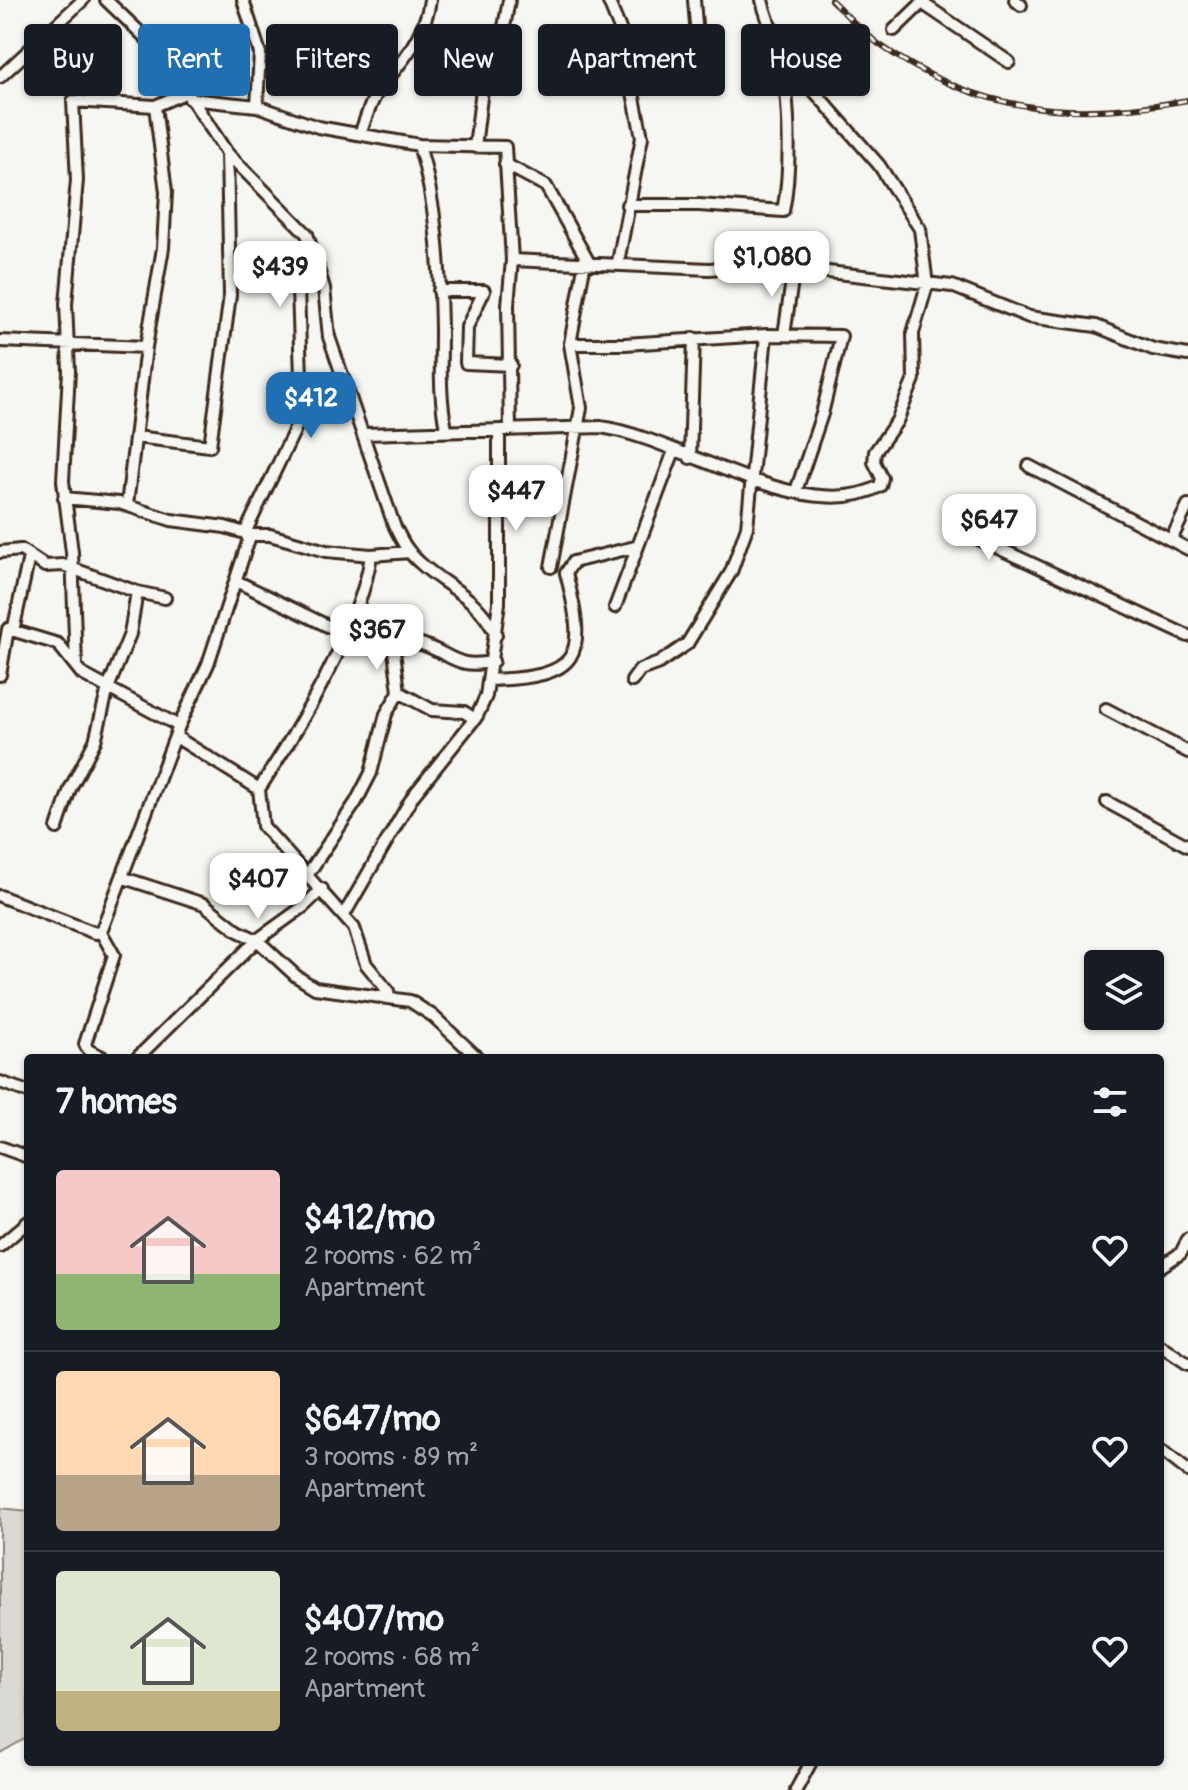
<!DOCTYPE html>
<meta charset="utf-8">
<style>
:root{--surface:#171b24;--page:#242831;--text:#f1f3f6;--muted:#9ea1a6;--line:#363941;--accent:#1f6fb2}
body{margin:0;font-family:Pangolin,sans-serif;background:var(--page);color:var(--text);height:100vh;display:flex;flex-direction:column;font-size:30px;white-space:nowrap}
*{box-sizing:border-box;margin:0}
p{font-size:26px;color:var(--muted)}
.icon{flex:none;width:44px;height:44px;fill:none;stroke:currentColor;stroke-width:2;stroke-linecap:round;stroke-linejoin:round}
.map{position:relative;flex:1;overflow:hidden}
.panel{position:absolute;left:24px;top:1054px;width:1140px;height:712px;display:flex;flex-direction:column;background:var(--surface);border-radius:8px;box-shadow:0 2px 6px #0004}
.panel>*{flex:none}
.guide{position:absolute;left:24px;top:24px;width:1140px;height:72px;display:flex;gap:16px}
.fabs{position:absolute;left:1084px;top:950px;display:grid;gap:16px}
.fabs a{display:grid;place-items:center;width:80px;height:80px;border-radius:8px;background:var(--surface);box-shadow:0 2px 6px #0004;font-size:40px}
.price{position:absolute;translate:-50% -68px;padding:0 18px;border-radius:16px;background:#fff;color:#222;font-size:26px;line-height:52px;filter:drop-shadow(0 2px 4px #0008)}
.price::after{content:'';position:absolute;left:50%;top:48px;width:24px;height:18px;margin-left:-12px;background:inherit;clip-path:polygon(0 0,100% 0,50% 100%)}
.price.on{background:var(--accent);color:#fff}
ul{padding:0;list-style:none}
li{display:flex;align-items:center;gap:24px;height:200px;padding:0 32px}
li+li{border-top:2px solid var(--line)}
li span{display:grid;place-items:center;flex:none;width:224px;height:160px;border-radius:8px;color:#555}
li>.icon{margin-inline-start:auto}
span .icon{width:96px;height:96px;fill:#fffc;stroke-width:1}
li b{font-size:34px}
h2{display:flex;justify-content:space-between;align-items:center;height:96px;padding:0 32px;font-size:34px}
.chip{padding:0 28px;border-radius:8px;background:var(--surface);box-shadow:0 2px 6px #0004;font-size:28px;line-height:72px}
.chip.on{background:var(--accent);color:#fff}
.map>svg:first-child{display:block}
.green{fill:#dad9d3;stroke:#8a8278;stroke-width:2}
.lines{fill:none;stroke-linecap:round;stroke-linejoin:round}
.minor-casing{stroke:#3b2a1e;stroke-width:16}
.minor{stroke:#f6f6f2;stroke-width:10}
.rail-casing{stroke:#3b2a1e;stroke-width:6}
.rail{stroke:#f6f6f2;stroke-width:3;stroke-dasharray:9;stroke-linecap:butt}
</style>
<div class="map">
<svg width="1188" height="1790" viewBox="0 0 1188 1790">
<rect width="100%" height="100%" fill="#f6f6f2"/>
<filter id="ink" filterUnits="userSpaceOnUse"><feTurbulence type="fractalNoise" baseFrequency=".0125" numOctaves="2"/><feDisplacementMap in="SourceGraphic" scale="16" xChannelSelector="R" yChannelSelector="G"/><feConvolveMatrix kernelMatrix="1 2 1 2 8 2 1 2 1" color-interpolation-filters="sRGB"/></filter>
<g filter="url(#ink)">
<path class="green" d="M0,1508L28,1511V1737L0,1753Z"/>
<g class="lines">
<defs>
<path id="minor" d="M243,0L260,53L257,106
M608,0L620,29L642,137L618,262
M694,0L700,74
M1015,0L1021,5
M922,3L1009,62
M894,30L924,1
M0,77L83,0
M187,92L227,153L307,234L324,288L329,337L394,525C401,539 407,552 419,562C449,590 476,594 496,635
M190,99L257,106L318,127L419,145L505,147L512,260L508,305L510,430
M360,134C366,119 371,99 381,87C402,62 426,34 430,0
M419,145C437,204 440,269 441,330C441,365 439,394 446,429
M475,147L486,56L502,38L509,0
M505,164L546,186L588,261
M627,205H699L783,211C792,168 790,90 778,48C773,32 766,17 762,0
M512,260L709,269L766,265L952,286L1029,317L1096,326L1153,349L1188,355
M439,291H484L467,327L466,363L511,365
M784,335L794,267
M0,341L146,347L163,248L166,192L155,106L187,92L169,60L106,0
M570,344H625L766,335
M364,434L601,427C679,438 805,527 880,486L882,478L874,462L875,452L897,421L914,379L913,333L927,285L920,229L879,165L778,50
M136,437L210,446L230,295L227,153
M690,458L694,338
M1029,466L1188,549
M127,505L146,347
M955,528L1188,636
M245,533L299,421L302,406L298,289L318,267
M247,535H270L326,551L371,555
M1171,540L1188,505
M0,552L21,550L45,566L63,565L137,592L165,598
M551,567L581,408L570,344L585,261
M236,581L344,634L393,643L399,692L386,714L371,773L356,802L308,874
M137,592L130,634L108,688L179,726
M615,607L674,451
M13,631L29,557
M393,648L418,643C450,652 456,671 493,661
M76,666L72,552L63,481L69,371L66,304L77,180L73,101L155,106
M0,675L8,629L58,644L82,674L108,688L95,741L70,789L57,828
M490,680C580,677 588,658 566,573L573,562L635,547
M632,681L640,670L659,663L687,644L731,572L747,527L766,335L841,336L822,414L796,491
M399,692L432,710L464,712L475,719
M1106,709L1188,752
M176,737L259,789L263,826L354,928L366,964L388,991L389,998
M259,789C298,730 362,624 371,555L410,552
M1107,802L1188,846
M124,878L204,904L238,931L257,940L296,976L315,988L410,1001L433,1016L478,1058
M0,896L95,933L101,932L179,726L208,664L249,539L245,533L225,527L171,520L119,503L64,498
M344,915L413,796L477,716L486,696L499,603V431
M101,932L114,955L85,1044L88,1050L104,1058
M137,1058L257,940L303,907L322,889
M0,1082L28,1092
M0,1147L28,1157
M0,1246L28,1222
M1160,1267L1181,1253L1188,1239
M1160,1345L1188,1364
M1160,1449L1188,1471
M796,1790L811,1762"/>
</defs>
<use href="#minor" class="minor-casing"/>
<use href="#minor" class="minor"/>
<defs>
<path id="rail" d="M831,0C847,15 862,32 880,45C979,114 1073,121 1188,100"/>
</defs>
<use href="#rail" class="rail-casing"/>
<use href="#rail" class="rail"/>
</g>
</g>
</svg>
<div class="fabs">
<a><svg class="icon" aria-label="layers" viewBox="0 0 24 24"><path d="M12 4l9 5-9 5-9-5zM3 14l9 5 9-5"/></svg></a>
</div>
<b class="price" style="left:772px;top:299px">$1,080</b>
<b class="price" style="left:280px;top:309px">$439</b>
<b class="price on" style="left:311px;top:440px">$412</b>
<b class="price" style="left:516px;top:533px">$447</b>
<b class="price" style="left:989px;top:562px">$647</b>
<b class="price" style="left:377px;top:672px">$367</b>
<b class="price" style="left:258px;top:921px">$407</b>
<div class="guide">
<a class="chip">Buy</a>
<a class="chip on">Rent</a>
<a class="chip">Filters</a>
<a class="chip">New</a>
<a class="chip">Apartment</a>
<a class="chip">House</a>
</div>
<section class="panel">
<h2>7 homes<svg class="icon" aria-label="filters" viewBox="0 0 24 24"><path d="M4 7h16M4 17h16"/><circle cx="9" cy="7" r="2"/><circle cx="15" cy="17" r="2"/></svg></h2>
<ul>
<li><span style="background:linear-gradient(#f6c9c9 65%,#8fb573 0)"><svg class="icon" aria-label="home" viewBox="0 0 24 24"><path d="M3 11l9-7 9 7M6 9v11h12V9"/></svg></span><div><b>$412/mo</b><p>2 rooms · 62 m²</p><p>Apartment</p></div><svg class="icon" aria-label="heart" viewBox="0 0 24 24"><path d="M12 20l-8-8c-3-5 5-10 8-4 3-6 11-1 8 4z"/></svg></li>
<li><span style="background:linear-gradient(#ffd9b3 65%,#b9a48a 0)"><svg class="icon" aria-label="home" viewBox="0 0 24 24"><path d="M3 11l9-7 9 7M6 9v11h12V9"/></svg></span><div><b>$647/mo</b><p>3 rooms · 89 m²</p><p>Apartment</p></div><svg class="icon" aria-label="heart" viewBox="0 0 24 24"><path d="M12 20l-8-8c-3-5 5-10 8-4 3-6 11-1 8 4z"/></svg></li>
<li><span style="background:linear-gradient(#dfe7d0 75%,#c2b280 0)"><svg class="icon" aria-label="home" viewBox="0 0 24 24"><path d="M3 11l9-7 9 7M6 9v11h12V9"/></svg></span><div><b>$407/mo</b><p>2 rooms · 68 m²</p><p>Apartment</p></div><svg class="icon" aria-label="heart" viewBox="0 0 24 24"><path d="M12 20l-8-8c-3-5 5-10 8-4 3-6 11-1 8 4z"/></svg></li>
</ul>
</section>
</div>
